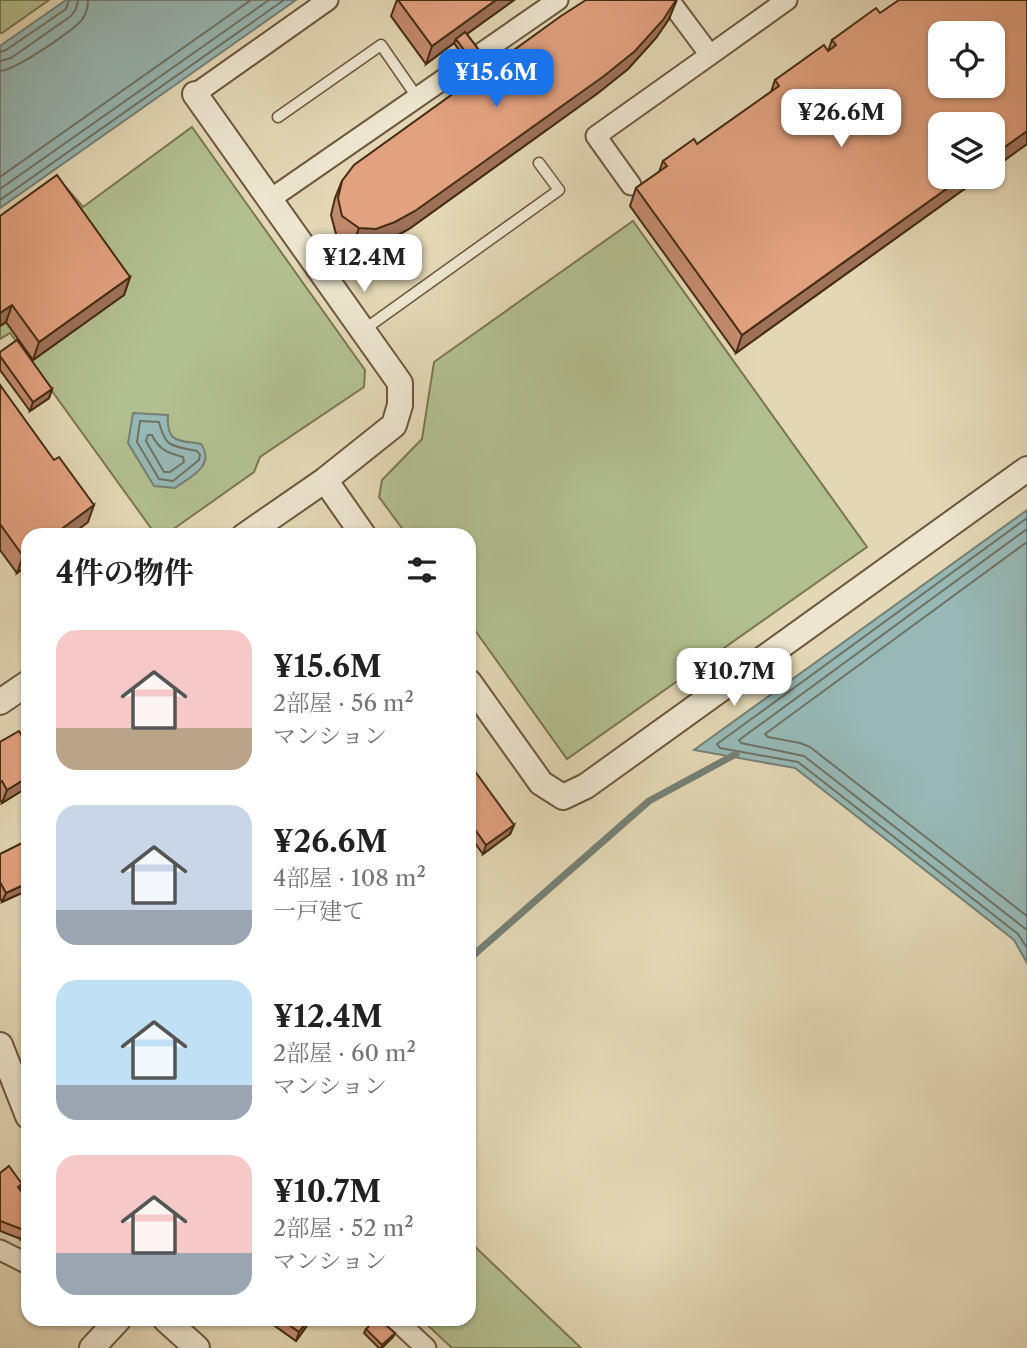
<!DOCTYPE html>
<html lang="ja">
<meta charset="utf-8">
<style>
:root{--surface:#fff;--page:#f2f2f2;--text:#222;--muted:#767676;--accent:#1a73e8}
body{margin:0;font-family:"Libre Caslon Text","Noto Serif JP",serif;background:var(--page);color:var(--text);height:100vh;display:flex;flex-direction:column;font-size:26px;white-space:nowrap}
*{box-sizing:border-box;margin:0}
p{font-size:23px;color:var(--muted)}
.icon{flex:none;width:38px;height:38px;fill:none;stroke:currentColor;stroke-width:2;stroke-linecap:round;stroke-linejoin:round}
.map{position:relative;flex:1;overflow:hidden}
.details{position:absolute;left:21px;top:528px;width:455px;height:798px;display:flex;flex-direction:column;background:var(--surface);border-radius:21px;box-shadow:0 2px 5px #0004}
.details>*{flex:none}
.tools{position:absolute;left:928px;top:21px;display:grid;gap:14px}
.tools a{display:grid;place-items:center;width:77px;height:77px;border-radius:14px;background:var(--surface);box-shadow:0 2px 5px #0004;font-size:35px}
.price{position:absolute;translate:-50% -60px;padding:0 16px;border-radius:14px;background:#fff;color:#222;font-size:23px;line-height:46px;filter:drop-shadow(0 2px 4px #0008)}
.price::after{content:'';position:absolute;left:50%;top:42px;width:21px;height:16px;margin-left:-10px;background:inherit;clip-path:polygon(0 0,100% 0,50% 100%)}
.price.selected{background:var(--accent);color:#fff}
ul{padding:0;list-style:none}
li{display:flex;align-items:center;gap:21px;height:175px;padding:0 35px}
li span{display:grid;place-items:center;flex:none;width:196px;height:140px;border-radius:21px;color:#555}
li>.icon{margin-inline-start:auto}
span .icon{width:84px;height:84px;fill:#fffc;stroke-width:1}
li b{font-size:30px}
h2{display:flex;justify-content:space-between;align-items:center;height:84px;padding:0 35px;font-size:30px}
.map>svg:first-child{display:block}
.green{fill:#b2bf8f;stroke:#7c7650;stroke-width:2}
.water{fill:#97b8b5;stroke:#768074;stroke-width:2}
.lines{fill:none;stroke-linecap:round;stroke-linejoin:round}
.shore{stroke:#6e7264;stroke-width:2}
.stream{stroke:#768074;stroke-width:7}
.service-casing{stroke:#6c573b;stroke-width:13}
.minor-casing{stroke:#6c573b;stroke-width:23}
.tertiary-casing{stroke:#6c573b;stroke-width:28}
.service{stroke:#ede5cf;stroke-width:10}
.minor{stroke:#ede5cf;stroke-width:19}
.tertiary{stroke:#ede5cf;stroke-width:24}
.wall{fill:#c28a6d;stroke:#452c12;stroke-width:2}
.shaded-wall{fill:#9e7159;stroke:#452c12;stroke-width:2}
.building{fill:#e2a17f;stroke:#452c12;stroke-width:2;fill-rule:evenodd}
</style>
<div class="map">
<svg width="1027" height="1348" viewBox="0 0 1027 1348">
<rect width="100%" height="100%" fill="#e3d7b5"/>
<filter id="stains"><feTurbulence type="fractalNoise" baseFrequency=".00286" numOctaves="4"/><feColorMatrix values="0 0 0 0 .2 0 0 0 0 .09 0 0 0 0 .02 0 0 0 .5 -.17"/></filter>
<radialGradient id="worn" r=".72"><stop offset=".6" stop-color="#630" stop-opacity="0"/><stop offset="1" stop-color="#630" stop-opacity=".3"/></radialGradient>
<path class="green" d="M0,0H49L2,33H0Z
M192,127L365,370L364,387L260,457L254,472L165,535H156L10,333L0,339V219L59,179L83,207Z
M633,221L867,547L567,759L469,622V536L407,535L379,497L382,480L422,439L434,362Z
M469,1241L581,1348H452L422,1320H469Z"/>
<path class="water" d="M66,0H296L0,208V46Z
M133,413L168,415C166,443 178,440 201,444C216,466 190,477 175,488L154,486L128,443Z
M1027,510V963L1014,940L795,768L694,750Z"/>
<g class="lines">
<path class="shore" d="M0,52L6,50L66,9L69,0
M0,61L11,58L71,16L76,9L78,0
M0,71C16,70 69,33 81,21C86,15 88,8 88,0
M0,177L251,0
M0,189L269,0
M0,200L284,0
M140,421L159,422C166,449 171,445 197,451L200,455L199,460L173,481L159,479L137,442Z
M148,435H152C159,450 168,453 183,457L184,462L170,472H164L146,441Z
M1027,518L717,744L720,748L798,762L1018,934L1027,948
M1027,529L739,740L741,743L804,756L1027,930
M1027,542L765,734L768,737L800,743L810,747L1027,916"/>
<path class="stream" d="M469,959L649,801L736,754"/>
<defs>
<path id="service" d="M278,117L381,45L417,97
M365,329L559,190L539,163"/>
<path id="minor" d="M669,0L710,55L787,0
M195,94L328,0
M631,185L596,136L710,55
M269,200L558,0
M0,1250L28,1264
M396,1320L426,1348"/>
<path id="tertiary" d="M195,94L400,383V405L394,425L325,480L244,536
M325,480L364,536
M469,682L541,783L563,797L586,786L1027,469
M0,702L28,683
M0,1045L28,1116
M166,1320L197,1348
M92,1348L118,1320"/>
</defs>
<use href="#service" class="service-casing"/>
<use href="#minor" class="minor-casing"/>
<use href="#tertiary" class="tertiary-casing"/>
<use href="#service" class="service"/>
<use href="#minor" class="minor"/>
<use href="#tertiary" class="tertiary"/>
</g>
<path class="wall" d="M397,0H514L467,34L491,66L669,19L656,38L628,69L598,93L409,229L389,240L370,246L353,245L336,234L331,215L335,198L342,181L477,76L454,43L426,64L391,16Z
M1027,0V144L992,169V124L940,177H981L736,353L630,206L636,188L659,172L663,161L697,144L771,92L775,80L828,51L832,40L880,13Z
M0,216L130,277L124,295L33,360L6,322L0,326Z
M0,352L52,389L49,398L30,411L0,370Z
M0,385L88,522L17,573L0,550Z
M0,742L28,746V787L2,803L0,800Z
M469,773L514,825L510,834L483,854L469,835Z
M28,840V890L2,902L0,898V854Z
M0,1173L22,1184L20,1190L28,1201V1234L21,1239L0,1231Z
M269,1320H311L296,1341L268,1321Z
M340,1320H351L347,1324Z
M366,1329L395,1333L393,1337L382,1348H379L364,1333Z"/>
<path class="shaded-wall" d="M496,0H514L457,41L456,39L454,43L426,64L432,46Z
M676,2L669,19L656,38L628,69L598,93L409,229L389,240L370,246L353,245L359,228Z
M1027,131V144L992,169V156Z
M963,177H981L736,353L742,335Z
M130,277L124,295L33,360L39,342Z
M12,305L6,322L0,326V313Z
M52,389L49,398L30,411L33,402Z
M94,505L88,522L70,536H52Z
M28,553V565L17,573L23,556Z
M28,777V787L2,803L7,790Z
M514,825L510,834L483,854L486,845Z
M28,883V890L2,902L6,893Z
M28,1227V1234L21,1239L24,1230Z
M308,1320H311L296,1341L299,1332Z
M395,1333L393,1337L381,1348L382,1345Z"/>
<path class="building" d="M398,0H496L432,46Z
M586,0H676L663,20L635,51L604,76L415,211L395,222L376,229L359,228L342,216L338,198L342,181L354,165L561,16Z
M899,0H1027V131L992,156V124H940V177H963L742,335L636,188L667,166L663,161L694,139L697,144L779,86L775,80L824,45L828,51L836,45L832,40L876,8L880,13ZM940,33H992V86H940Z
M465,32L491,66L481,73L456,39Z
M57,175L130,277L39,342L12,305L0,313V216Z
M17,340L52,389L33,402L0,356V352Z
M0,385L54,460L59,457L94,505L52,536H28V553L23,556L0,524Z
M19,731L28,746V777L7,790L2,781L0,782V742Z
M469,760L473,765L469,768Z
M474,770L514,825L486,845L469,821V773Z
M28,840V883L6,893L0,882V854Z
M9,1166L22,1184L18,1187L28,1201V1227L24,1230L0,1221V1173Z
M282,1320H308L299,1332Z
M375,1320H380L395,1333L382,1345L366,1329Z"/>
<rect width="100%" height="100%" filter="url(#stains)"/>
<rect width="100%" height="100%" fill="url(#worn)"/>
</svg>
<div class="tools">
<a><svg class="icon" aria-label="locate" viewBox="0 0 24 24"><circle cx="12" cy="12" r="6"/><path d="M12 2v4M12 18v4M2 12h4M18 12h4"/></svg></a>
<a><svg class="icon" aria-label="layers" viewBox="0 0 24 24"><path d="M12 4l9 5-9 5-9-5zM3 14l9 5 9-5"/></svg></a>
</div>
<b class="price selected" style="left:496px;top:109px">¥15.6M</b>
<b class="price" style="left:841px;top:149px">¥26.6M</b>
<b class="price" style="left:364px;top:294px">¥12.4M</b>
<b class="price" style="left:734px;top:708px">¥10.7M</b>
<section class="details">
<h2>4件の物件<svg class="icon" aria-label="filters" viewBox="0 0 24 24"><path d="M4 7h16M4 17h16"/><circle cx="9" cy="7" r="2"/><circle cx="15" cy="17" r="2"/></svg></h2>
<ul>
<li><span style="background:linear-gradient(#f6c9c9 70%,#b9a48a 0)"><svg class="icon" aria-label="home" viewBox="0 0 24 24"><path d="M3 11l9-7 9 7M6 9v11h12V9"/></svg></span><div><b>¥15.6M</b><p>2部屋 · 56 m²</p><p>マンション</p></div></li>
<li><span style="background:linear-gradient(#c9d6e8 75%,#9aa5b1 0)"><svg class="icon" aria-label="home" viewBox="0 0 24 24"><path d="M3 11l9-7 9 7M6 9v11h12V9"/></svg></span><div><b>¥26.6M</b><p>4部屋 · 108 m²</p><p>一戸建て</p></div></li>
<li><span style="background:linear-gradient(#bfe0f5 75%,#9aa5b1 0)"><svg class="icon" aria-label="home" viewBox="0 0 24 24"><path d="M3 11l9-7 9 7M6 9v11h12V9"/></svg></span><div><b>¥12.4M</b><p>2部屋 · 60 m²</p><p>マンション</p></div></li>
<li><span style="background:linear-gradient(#f6c9c9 70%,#9aa5b1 0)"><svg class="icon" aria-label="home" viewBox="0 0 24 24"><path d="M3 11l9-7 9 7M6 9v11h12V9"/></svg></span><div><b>¥10.7M</b><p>2部屋 · 52 m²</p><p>マンション</p></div></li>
</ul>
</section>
</div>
